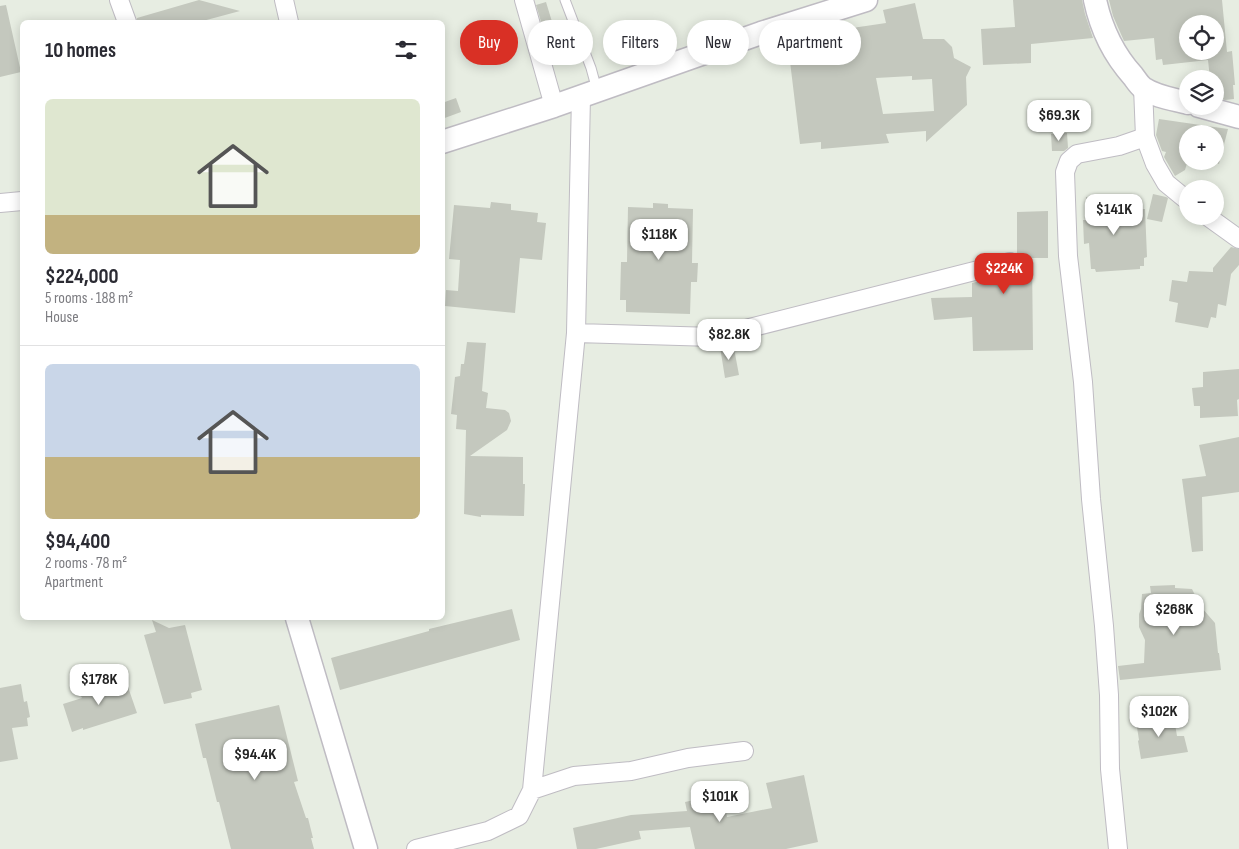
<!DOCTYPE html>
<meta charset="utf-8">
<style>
:root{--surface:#fff;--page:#f7f7f7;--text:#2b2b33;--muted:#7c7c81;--line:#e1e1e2;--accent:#d93025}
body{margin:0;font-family:"Sofia Sans Condensed",sans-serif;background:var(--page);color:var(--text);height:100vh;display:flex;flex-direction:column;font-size:19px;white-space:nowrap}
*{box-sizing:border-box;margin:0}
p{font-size:16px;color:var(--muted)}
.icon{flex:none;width:28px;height:28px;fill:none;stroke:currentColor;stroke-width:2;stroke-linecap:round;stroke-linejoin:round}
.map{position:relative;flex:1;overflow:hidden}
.sheet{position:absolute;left:20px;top:20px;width:425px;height:600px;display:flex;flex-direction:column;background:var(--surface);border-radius:8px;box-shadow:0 2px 12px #0003}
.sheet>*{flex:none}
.guide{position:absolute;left:460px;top:20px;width:475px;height:45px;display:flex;gap:10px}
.controls{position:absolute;left:1179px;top:15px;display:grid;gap:10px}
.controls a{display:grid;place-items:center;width:45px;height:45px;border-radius:50%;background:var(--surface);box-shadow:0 2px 12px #0003;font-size:25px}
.price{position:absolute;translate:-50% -42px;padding:0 11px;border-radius:10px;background:#fff;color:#222;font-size:16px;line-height:32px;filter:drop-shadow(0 1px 2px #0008)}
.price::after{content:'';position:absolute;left:50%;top:30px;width:15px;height:11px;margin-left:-8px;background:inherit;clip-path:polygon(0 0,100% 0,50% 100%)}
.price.selected{background:var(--accent);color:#fff}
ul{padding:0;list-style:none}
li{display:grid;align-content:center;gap:10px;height:265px;padding:0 25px}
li+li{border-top:1px solid var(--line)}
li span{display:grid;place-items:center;height:155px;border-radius:8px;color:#555}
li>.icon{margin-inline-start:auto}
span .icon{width:90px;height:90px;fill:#fffc;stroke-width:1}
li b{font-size:21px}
h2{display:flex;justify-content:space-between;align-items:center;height:60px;padding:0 25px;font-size:21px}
.tag{padding:0 18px;border-radius:22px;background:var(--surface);box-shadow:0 2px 12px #0003;font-size:18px;line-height:45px}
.tag.selected{background:var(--accent);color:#fff}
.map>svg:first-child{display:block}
.building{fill:#c4c8be;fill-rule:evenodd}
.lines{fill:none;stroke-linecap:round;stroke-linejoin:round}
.service-casing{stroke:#bfbcc3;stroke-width:11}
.minor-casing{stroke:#bfbcc3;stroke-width:20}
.tertiary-casing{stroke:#bfbcc3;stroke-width:25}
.service{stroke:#fff;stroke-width:9}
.minor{stroke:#fff;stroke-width:18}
.tertiary{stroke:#fff;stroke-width:22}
</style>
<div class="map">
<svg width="1239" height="849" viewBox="0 0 1239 849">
<rect width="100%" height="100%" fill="#e7ede2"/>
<path class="building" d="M199,0L240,11L199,22H137V18Z
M1013,0H1082L1085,14L1093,38L1031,44V63L983,65L981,29L1015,27Z
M1109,0H1222L1227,52L1232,51L1235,85H1233L1234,99L1225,100L1219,98L1217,86L1215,87V79H1210L1208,60L1163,65L1162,59L1156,60L1154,38L1124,41L1113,16ZM1188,24H1215V51H1188Z
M546,2L553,25L566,21L578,58L554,65L536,5Z
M915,3L923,39H944L952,47L954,58L971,67L966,77L967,105L926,142V131L886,134L889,143L821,149V142L800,144L788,45L811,40V42L858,27H859L886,23L883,10ZM912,76V80L932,79L934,111L883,114L876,78Z
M6,5L21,72L0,77V6Z
M456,98L461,112L442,119V103Z
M1159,119L1228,129L1219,164L1209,161H1215V134H1188V160L1185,170L1175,176L1164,157L1166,152L1162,151L1156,135Z
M1067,133L1068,148L1064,151H1052L1051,134Z
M1153,194L1166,197L1168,198L1162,222L1147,219Z
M1115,195L1116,211L1145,209L1147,257L1144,258V266H1140V269L1096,272L1095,269H1091L1089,243L1084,244L1083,220H1087L1086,197Z
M491,202L511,204V210L538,213L537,222L546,223L542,260L520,258L515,313L445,306L446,290L458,291L460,260L449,259L454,205L490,208Z
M653,203L668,204V208L693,209L692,263H698L697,282H691L690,314L626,312V300H620L621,262H627L628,207L653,208Z
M1048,211V258H1032L1033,350L973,351L972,317L934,320L931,298L972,297V283L988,279L1017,278V270L1020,265V260L1017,254V212Z
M1231,247L1239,249V265L1231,274L1226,306L1218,304L1216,318L1211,317L1208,328L1175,322L1178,303L1169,301L1172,280L1187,282L1189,271L1213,272V268Z
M467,342L486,343L482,391L488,393L486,408L505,410L509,413L511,421L507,430L470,456L523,457V484H525L524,516L481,515V517L464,514L466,430L456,429L457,415L451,414L455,377L460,376L461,364H464Z
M733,343L739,375L725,378L720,347Z
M1239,369V399L1237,400L1238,416L1200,418V406H1194L1192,388L1203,387V372Z
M1239,437V492L1202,497L1203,551L1192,552L1182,479L1206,476L1199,445Z
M1175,585V588L1192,589L1195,595V600L1215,623L1218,653H1219L1221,670L1120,680L1118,666L1144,663L1145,640L1139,627V614L1141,609L1142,594L1151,593L1150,586Z
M512,609L520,640L340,690L331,658L429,631V629Z
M152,620L169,628L185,625L202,690L191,693L192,698L164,704L144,635L156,632Z
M92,667L100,690L108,688L109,690L128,687L137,713L83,730V728L72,732L63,704L82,698L81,696L85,694Z
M21,684L24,702L27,701L30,717L27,718L28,726L12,728L18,759L0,762V688Z
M279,705L298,781L294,782L306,818H308L313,838H311L314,849H231L219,802H217L206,758H203L195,724Z
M1168,715L1170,723L1175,724L1177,736H1184L1188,752L1141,759L1138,741L1139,740L1136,721Z
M804,775L818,842L786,849H695L690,827L639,831L641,839L596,849H577L573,828L631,815L687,811L685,802L722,794L727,817L772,808L766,783Z"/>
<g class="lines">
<defs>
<path id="service" d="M565,0L591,68L597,90"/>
<path id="minor" d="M119,0L127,22
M284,0L289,22
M524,0L554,106
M1143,87L1145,137L1155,164L1166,183L1188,201
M0,203L22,201
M1207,216L1239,239
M576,333L714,337L1010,262
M532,790L574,776L631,771L688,758L744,751
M416,849L488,831L519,816L532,790L576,333L581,96
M1118,849L1110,769L1109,695L1104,626L1091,499L1083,382L1068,256L1065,172L1069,161L1077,154L1119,146L1145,137"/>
<path id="tertiary" d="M1095,0C1101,28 1114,55 1133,76C1136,80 1139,85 1143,88C1156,97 1173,99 1188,103
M1199,106L1239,117
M442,142L554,106L761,33L866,0
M297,618L366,849"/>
</defs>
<use href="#service" class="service-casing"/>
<use href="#minor" class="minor-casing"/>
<use href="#tertiary" class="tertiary-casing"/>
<use href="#service" class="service"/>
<use href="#minor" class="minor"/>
<use href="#tertiary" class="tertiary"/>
</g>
</svg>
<div class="controls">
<a><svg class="icon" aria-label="locate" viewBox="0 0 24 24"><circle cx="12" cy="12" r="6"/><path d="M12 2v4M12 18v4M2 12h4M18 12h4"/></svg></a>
<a><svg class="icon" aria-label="layers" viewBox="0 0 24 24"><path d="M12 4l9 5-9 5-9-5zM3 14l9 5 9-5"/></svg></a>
<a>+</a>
<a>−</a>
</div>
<b class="price" style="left:1059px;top:142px">$69.3K</b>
<b class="price" style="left:1114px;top:236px">$141K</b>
<b class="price" style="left:659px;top:261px">$118K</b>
<b class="price selected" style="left:1004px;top:295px">$224K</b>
<b class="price" style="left:729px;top:361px">$82.8K</b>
<b class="price" style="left:1174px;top:636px">$268K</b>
<b class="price" style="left:99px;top:706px">$178K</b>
<b class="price" style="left:1159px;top:738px">$102K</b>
<b class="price" style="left:255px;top:781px">$94.4K</b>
<b class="price" style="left:720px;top:823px">$101K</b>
<div class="guide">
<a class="tag selected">Buy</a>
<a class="tag">Rent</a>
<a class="tag">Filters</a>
<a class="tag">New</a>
<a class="tag">Apartment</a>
</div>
<section class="sheet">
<h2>10 homes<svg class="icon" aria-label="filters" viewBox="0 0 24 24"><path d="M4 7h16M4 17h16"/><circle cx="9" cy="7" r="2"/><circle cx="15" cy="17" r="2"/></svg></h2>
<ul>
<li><span style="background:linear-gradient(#dfe7d0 75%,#c2b280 0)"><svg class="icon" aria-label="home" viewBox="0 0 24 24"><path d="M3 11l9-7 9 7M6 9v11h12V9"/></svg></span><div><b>$224,000</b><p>5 rooms · 188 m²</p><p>House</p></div></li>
<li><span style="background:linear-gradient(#c9d6e8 60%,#c2b280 0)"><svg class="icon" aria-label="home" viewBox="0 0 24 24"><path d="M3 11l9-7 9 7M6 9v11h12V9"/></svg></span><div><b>$94,400</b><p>2 rooms · 78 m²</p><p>Apartment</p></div></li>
</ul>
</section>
</div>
